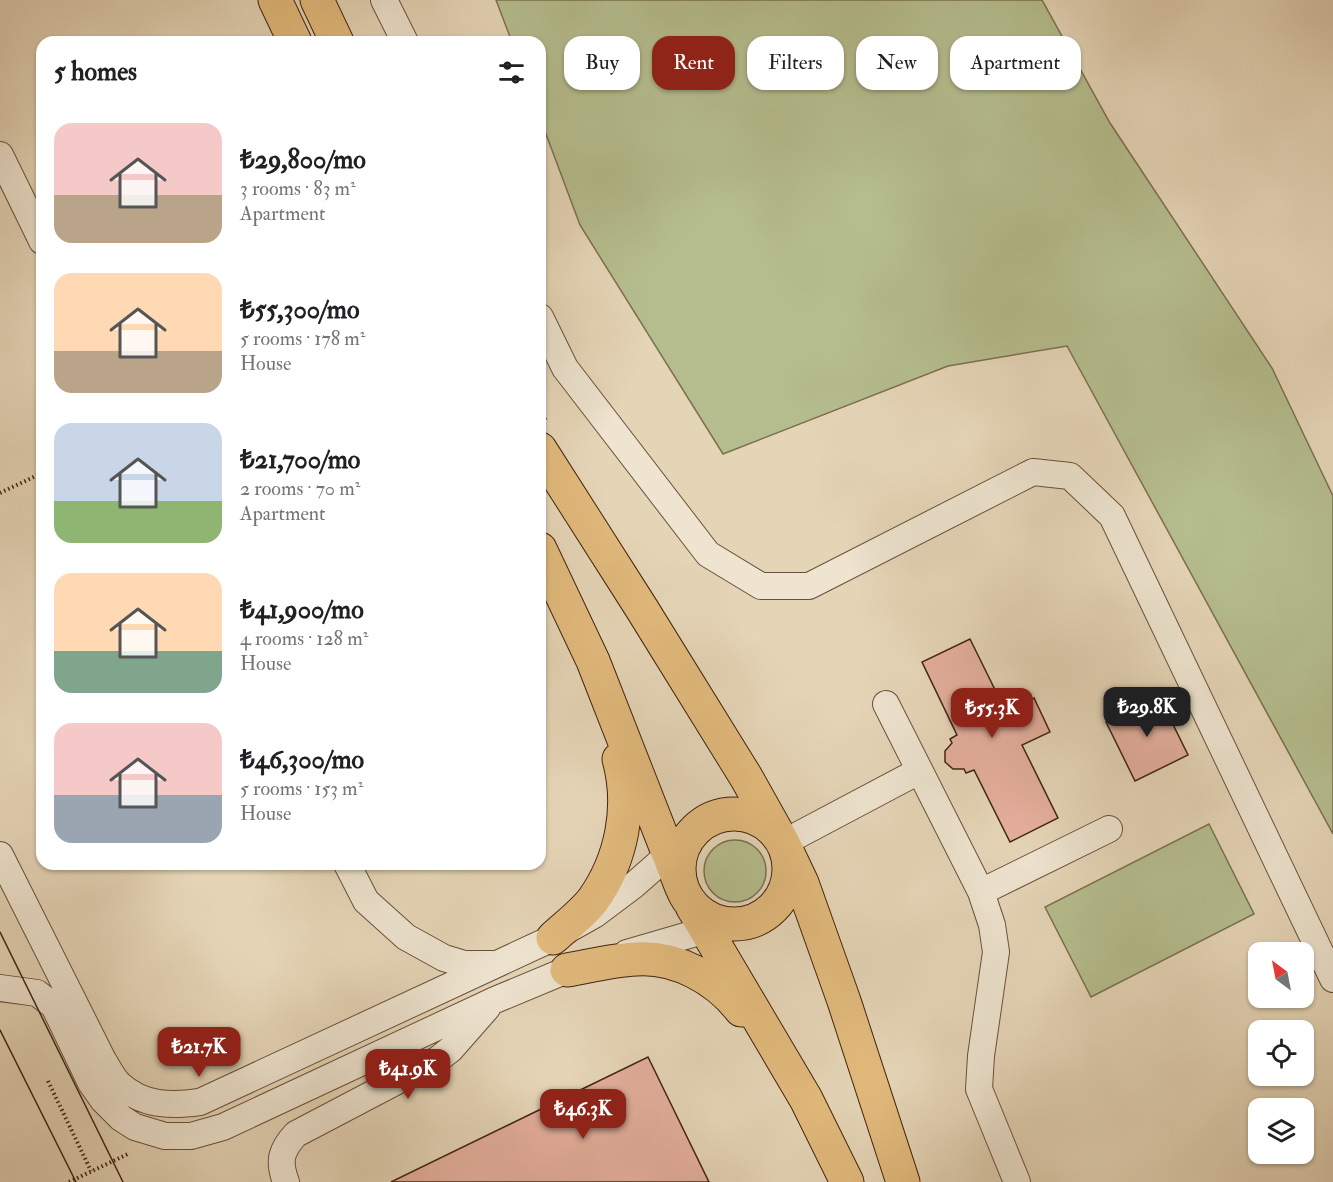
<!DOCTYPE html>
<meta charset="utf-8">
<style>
:root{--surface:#fff;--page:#f2f2f2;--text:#202124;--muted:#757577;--accent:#8f2418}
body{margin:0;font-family:"IM FELL Double Pica",serif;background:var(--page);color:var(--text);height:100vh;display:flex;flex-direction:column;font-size:22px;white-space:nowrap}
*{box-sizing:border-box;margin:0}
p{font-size:20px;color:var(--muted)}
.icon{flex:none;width:33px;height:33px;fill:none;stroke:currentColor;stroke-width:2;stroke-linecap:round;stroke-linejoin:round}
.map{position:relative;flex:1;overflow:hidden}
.side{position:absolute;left:36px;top:36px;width:510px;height:834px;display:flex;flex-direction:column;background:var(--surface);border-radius:18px;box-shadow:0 2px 4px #0004}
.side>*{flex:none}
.hud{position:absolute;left:564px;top:36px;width:570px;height:54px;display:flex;gap:12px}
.needle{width:39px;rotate:328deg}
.tools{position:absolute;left:1248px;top:942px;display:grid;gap:12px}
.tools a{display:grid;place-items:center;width:66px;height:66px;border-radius:12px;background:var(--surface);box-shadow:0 2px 4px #0004;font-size:30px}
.price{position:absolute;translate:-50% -51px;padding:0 14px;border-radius:12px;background:var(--accent);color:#fff;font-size:20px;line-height:39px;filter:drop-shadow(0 2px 3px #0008)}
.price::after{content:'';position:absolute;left:50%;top:36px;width:18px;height:14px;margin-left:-9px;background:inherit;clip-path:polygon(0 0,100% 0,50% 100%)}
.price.active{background:#222;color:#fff}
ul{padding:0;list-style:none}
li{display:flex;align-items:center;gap:18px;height:150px;padding:0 18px}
li span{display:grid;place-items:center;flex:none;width:168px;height:120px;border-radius:18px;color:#555}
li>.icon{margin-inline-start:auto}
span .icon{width:72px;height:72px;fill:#fffc;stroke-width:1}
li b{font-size:26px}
h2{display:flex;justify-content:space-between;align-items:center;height:72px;padding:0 18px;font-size:26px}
.chip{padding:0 21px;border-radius:18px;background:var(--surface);box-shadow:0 2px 4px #0004;font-size:21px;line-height:54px}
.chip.active{background:var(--accent);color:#fff}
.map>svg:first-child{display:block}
.green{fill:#b5bd8e;stroke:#7b704f;stroke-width:1.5}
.building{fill:#e4af9d;stroke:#412310;stroke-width:1.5}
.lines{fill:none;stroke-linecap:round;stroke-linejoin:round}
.minor-casing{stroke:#6a503a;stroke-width:28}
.major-casing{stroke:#412310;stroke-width:35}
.path{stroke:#412310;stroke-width:4;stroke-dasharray:1.5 3;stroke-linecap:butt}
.minor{stroke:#eee4d0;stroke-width:26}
.major{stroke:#e2ba7c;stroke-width:33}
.tram{stroke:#412310;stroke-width:1.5}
</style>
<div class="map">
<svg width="1333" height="1182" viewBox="0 0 1333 1182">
<rect width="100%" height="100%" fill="#e5d5b7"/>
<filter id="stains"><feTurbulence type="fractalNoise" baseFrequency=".00333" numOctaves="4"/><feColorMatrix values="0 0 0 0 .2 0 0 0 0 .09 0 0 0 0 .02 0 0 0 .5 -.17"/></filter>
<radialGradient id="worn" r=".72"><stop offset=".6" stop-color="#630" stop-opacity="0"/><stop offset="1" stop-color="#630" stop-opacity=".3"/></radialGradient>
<path class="green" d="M496,0H1042L1110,123L1272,368L1333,496V834L1067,346L948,366L723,454L580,225L540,118V42H512Z
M1209,824L1254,914L1091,997L1045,907Z
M704 871a31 31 0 1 1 62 0a31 31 0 1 1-62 0Z"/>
<path class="building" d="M970,639L1006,712L1034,698L1050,732L1022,745L1058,818L1010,842L974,770L966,773L964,769H953L945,762V751L952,743L950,739L957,735L922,662Z
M1159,696L1188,755L1135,781L1106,722Z
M648,1057L709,1182H391Z"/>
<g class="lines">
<defs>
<path id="minor" d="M384,0L405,42
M0,155L42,241
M540,317L565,368L708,554L761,586H809L1033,472L1070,476L1112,516L1333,979
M886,704L981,892L992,925L996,952L981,1056L979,1089L1017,1182
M783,843L919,771
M0,855L103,1060C108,1068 113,1078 119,1084C143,1106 170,1106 200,1102L553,938L594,915L634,885L692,834
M347,864L366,901L406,937L444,958L464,964H492
M981,892L1109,829
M627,953L706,930L742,924
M0,988L37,993L54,1006L91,1083L103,1100L121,1118L135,1127L165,1136H191L223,1127L495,1000L567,970L583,965
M286,1182C278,1161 281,1150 296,1134L437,1060L451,1049L487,1008"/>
<path id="major" d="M275,0L295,42
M317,0L337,42
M540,449L642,609L746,777L783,843L802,883L844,1001L903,1182
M540,549L593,661L682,888
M679 869a55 55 0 1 1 110 0a55 55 0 1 1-110 0Z
M692,906L806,1099L847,1182
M553,938C566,926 582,914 593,900C622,859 632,807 619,759
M567,970C590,966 613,960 636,959C676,956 717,979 741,1010"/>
</defs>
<use href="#minor" class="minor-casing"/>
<use href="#major" class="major-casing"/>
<path class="path" d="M540,411L546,421
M0,493L42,473
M48,1081L91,1171
M69,1182L130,1153"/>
<use href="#minor" class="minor"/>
<use href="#major" class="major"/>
<path class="tram" d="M0,932L123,1182
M0,1030L76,1182"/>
</g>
<rect width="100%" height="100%" filter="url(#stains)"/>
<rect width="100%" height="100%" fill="url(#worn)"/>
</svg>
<div class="tools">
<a><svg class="needle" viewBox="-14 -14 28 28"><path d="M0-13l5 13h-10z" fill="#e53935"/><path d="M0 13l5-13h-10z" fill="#757577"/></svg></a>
<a><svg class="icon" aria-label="locate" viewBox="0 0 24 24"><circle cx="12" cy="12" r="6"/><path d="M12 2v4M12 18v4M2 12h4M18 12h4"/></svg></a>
<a><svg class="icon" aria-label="layers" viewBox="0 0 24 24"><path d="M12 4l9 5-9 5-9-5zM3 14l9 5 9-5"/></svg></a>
</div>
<b class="price active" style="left:1147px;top:738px">₺29.8K</b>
<b class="price" style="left:992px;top:739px">₺55.3K</b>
<b class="price" style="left:199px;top:1078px">₺21.7K</b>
<b class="price" style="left:408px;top:1100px">₺41.9K</b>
<b class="price" style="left:583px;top:1140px">₺46.3K</b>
<div class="hud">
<a class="chip">Buy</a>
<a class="chip active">Rent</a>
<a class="chip">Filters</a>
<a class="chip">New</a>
<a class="chip">Apartment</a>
</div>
<section class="side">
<h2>5 homes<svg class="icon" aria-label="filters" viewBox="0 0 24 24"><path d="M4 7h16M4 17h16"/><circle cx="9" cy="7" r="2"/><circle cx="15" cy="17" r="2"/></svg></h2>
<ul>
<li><span style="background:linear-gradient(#f6c9c9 60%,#b9a48a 0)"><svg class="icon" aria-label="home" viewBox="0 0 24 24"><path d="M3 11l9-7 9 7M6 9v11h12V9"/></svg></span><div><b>₺29,800/mo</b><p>3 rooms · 83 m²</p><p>Apartment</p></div></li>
<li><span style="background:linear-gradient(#ffd9b3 65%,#b9a48a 0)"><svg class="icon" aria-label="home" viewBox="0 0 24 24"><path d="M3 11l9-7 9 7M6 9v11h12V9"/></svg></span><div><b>₺55,300/mo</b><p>5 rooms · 178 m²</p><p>House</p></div></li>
<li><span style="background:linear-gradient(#c9d6e8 65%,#8fb573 0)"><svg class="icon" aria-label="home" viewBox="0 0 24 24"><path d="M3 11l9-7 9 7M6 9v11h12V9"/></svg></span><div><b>₺21,700/mo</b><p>2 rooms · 70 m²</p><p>Apartment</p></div></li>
<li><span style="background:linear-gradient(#ffd9b3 65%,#7fa58c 0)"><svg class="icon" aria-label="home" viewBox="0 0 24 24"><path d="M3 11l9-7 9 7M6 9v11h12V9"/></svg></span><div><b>₺41,900/mo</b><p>4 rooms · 128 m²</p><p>House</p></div></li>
<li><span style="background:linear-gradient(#f6c9c9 60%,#9aa5b1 0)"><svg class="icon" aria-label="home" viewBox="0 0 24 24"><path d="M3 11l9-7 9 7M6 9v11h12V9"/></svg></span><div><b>₺46,300/mo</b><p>5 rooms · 153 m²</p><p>House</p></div></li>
</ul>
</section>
</div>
